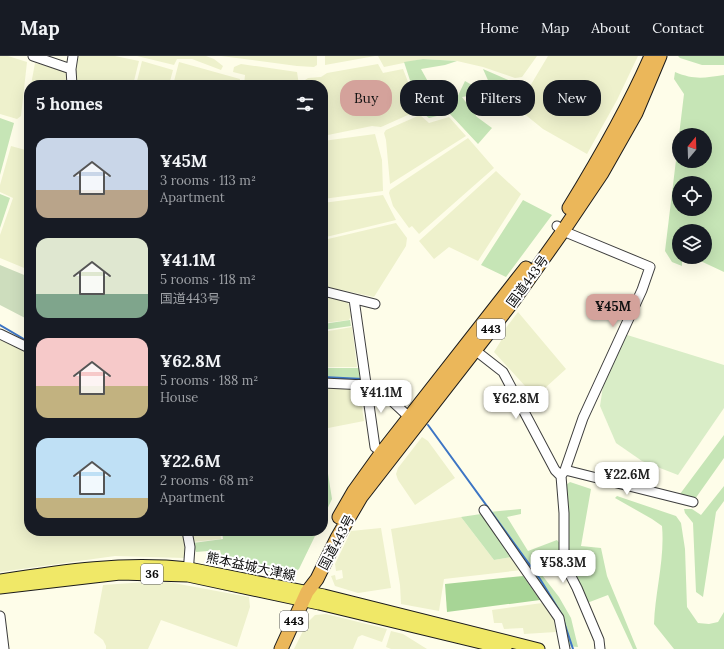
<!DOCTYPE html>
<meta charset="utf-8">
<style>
:root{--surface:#171b24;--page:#20242c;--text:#f1f3f6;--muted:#9ea1a6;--line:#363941;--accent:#d4a29b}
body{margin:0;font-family:Lora,"Noto Sans JP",serif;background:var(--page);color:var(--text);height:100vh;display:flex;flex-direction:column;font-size:15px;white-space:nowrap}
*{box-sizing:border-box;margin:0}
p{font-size:13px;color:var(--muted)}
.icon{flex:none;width:22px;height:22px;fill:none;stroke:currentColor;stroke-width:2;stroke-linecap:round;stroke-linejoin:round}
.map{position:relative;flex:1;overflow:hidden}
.drawer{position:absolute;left:24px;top:24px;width:304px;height:456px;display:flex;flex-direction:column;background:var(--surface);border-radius:16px;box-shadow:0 4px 16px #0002}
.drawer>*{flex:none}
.banner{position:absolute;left:340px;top:24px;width:324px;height:36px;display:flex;gap:8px}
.needle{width:26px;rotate:19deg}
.controls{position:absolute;left:672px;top:72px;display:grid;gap:8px}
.controls a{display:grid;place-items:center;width:40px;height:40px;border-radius:50%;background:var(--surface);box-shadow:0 4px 16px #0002;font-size:20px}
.price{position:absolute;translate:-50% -34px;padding:0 9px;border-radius:8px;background:#fff;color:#222;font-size:13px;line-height:26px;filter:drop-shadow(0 1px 2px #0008)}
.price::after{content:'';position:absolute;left:50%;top:24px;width:12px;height:9px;margin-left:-6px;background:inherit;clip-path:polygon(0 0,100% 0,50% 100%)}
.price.active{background:var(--accent);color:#111}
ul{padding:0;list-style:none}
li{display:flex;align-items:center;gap:12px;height:100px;padding:0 12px}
li span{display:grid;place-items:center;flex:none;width:112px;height:80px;border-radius:12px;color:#555}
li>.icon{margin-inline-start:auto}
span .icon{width:48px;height:48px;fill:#fffc;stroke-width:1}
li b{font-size:17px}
h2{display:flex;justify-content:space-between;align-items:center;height:48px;padding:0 12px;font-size:17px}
.pill{padding:0 14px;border-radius:16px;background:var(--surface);box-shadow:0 4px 16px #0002;font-size:14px;line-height:36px}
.pill.active{background:var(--accent);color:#111}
header{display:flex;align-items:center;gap:24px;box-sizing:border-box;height:56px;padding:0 20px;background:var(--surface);border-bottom:1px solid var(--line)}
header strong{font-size:19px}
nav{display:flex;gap:22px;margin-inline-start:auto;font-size:14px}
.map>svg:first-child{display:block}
.farmland{fill:#eef1cc}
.green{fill:#c6e5b6;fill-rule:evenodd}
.forest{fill:#a7d596}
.cemetery{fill:#cdddbd}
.pitch{fill:#d9edc7}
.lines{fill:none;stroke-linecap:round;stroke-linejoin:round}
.stream{stroke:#3d75c4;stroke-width:2}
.minor-casing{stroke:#3d3d3d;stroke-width:11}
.major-casing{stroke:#1b1b1b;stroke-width:13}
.highway-casing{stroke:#1b1b1b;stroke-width:15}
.minor{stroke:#fff;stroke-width:9}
.major{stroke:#f0e867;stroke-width:11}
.highway{stroke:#ebb75a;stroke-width:13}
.labels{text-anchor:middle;stroke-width:4;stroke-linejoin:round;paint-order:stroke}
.shield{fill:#fff;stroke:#545454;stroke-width:1}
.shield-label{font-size:12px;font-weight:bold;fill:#0a0a0a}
.street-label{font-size:13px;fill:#0a0a0a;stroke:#fff}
</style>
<header>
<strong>Map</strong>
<nav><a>Home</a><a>Map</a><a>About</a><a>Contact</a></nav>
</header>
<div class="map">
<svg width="724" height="593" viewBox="0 0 724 593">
<rect width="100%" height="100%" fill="#fefde9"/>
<path class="farmland" d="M0,0H8L27,6L21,60L17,63L0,58Z
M77,0H115L139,5L133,29H75Z
M137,0H206L214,3L223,10L221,14L192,3H177L174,9Z
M221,0H317V9L314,11L297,10Z
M325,0H375L325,9Z
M378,0H537L522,21L515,22L483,11L457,5L423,3L384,11Z
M548,0H638L617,44L587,98L543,73L517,52Z
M142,5L173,14L169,29H136Z
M179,6L240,23L239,29H173Z
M35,7L67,16V29H31Z
M241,8L297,16L299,29H244L245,19L233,16L234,11Z
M378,8L383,17L403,13L419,54L381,71L372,70L323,80V29H305V24L308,22L321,21L327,17Z
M420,59L429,67L449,61L466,80L390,128L386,84L384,77L386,74Z
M375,78L382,104L383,135L323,143V85Z
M468,82L494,112L419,178L412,170L409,172L393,150L389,137L390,134Z
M11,90L29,95V214L0,202V179L13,142L0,136V129Z
M496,115L521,138L478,205L449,191L434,203L419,185Z
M383,139L396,164L326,181L323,190V147Z
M396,167L407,182L406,190L374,241L323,230V195L327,194L328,183Z
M323,238L348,245L351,260L349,264L323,267Z
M518,256L566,313L535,341L494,296L502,283L499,281Z
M352,271L357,311H323V276Z
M0,281L29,295V475H184L187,490L185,502L115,500L0,516Z
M323,330L359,331L364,365L323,373Z
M422,381L428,385L455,422L415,449L398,424L396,418L398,412Z
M461,461L494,504L512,501L522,514L444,523L439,555L401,548L400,529L391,473Z
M381,472L391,532L358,537L335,530L331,520L335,519L336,524L343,522L342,514L336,515L335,508L351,475Z
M191,475H220L221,483L192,486Z
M146,526H168L249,541L250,551L237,591L161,564L148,593H106V590L103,584L94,577L103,529Z
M542,547L554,564L556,576L524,578L523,572L504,573L502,567H494L492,554Z
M326,558L387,573L382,586L362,579L358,581L353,593H294L307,567L315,559Z
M391,575L403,578L427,593H391L386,591Z"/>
<path class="green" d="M678,0H724V9H702L680,2Z
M423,3L457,5L445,9L421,13L431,31H433L441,38L440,47L455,46L465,25L500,45L494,44L481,38L462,41L477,61L492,72L478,88L449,57L429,62L420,55L404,6Z
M483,13L515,27L527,26L513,52L508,44L507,35H502L491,31Z
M675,16C694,24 704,22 724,19V216L692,201H705V175H679V201H687L682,203V210L672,206L665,195L684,38L674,23ZM679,79H705V105H679ZM679,127H705V153H679Z
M0,62L14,67L0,119Z
M0,138L10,142L0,172Z
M523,144L552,159L506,221L481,209Z
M350,264L351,270L323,274V268Z
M323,312H359L360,325L323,324Z
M724,379V402L695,443L680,438Z
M323,386L332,443L323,462Z
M570,426L591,433L581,490L601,492L607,520L637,593H633L608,539L587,547L569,507L542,519L559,541L571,562L578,591L567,590L560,560L489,456L521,453V458L507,461L528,495L557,484L561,489L566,429Z
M724,430V445L716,456L703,541L696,536L693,467L685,457L684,453H692L701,459Z
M617,440L676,460L681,467L685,493L687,551L698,567L709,568L718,566L724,556V593H674L654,568C655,536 665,503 662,470L652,463L615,442Z
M481,458L486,462L512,501L494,504L461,461Z
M222,475H286L288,480H315L299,513L291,519L223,508L220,494L196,496L193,487L223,483Z"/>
<path class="forest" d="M523,520L540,544L447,556L445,528Z"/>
<path class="cemetery" d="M0,209L29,221V264L0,249Z"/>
<path class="pitch" d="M624,278L724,309V352L678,419L642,405L616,387L600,350L603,330Z"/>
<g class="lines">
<path class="stream" d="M0,269L29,286
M323,321L363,323
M380,329L387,332L404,347
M428,369L540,523L562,559
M564,566L573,593"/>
<defs>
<path id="minor" d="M33,0L71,13
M72,29L71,13L73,0
M557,170L563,175L650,211L642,234L583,362L565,414L561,420
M323,235L375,248
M354,243L375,391L382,396
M0,278L29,292
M471,291L503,316L555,414L561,420L564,457V507L577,532L599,584L600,593
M323,327L366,329L378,332L409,361
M565,414L693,446
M484,454L559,562L565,593
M187,475L190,491L188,518
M0,560L4,593"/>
<path id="major" d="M0,524C63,514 125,505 189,512L324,539L539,593
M0,532L120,518L188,520L319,548L506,593"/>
<path id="highway" d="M569,152C599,103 628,53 651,0
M339,461L354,435L382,396L526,212
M281,593L307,536L317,523L337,482L361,441L514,244L563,175L602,117L636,57L660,0"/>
</defs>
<use href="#minor" class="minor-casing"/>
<use href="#major" class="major-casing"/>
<use href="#highway" class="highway-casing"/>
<use href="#minor" class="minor"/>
<use href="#major" class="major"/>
<use href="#highway" class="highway"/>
</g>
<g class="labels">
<g class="shield">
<rect x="477" y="263" width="28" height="20" rx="3"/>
<rect x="141" y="508" width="22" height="20" rx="3"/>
<rect x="280" y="555" width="28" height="20" rx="3"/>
</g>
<g class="shield-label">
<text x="491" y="277">443</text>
<text x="152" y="522">36</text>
<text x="294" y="569">443</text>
</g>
<g class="street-label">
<text transform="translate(527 225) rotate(-54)" y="5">国道443号</text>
<text transform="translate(336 486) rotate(-62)" y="5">国道443号</text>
<text transform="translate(251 510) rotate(12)" y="5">熊本益城大津線</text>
</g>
</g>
</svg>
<div class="controls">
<a><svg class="needle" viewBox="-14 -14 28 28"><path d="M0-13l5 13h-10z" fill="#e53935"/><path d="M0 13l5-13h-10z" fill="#9ea1a6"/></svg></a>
<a><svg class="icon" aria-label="locate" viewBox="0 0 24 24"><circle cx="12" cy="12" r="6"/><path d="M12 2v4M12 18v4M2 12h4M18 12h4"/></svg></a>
<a><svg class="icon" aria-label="layers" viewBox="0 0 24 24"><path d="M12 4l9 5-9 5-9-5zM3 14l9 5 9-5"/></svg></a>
</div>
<b class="price active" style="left:613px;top:272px">¥45M</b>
<b class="price" style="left:381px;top:358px">¥41.1M</b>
<b class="price" style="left:516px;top:364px">¥62.8M</b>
<b class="price" style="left:627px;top:440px">¥22.6M</b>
<b class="price" style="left:563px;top:528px">¥58.3M</b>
<div class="banner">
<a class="pill active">Buy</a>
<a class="pill">Rent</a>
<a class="pill">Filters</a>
<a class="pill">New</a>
</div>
<section class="drawer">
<h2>5 homes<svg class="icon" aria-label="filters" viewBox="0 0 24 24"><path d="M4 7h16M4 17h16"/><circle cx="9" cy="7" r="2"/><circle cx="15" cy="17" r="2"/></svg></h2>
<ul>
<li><span style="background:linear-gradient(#c9d6e8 65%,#b9a48a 0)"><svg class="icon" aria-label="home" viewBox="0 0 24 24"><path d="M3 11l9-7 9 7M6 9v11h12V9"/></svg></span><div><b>¥45M</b><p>3 rooms · 113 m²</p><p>Apartment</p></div></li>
<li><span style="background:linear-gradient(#dfe7d0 70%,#7fa58c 0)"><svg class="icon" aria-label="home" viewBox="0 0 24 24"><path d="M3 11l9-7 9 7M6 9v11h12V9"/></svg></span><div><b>¥41.1M</b><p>5 rooms · 118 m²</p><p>国道443号</p></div></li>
<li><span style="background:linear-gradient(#f6c9c9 60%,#c2b280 0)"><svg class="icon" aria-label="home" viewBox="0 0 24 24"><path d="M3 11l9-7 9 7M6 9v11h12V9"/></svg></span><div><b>¥62.8M</b><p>5 rooms · 188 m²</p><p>House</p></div></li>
<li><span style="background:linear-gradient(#bfe0f5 75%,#c2b280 0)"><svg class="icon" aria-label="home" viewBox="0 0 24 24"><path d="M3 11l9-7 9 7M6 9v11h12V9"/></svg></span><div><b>¥22.6M</b><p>2 rooms · 68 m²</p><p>Apartment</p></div></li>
</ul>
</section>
</div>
